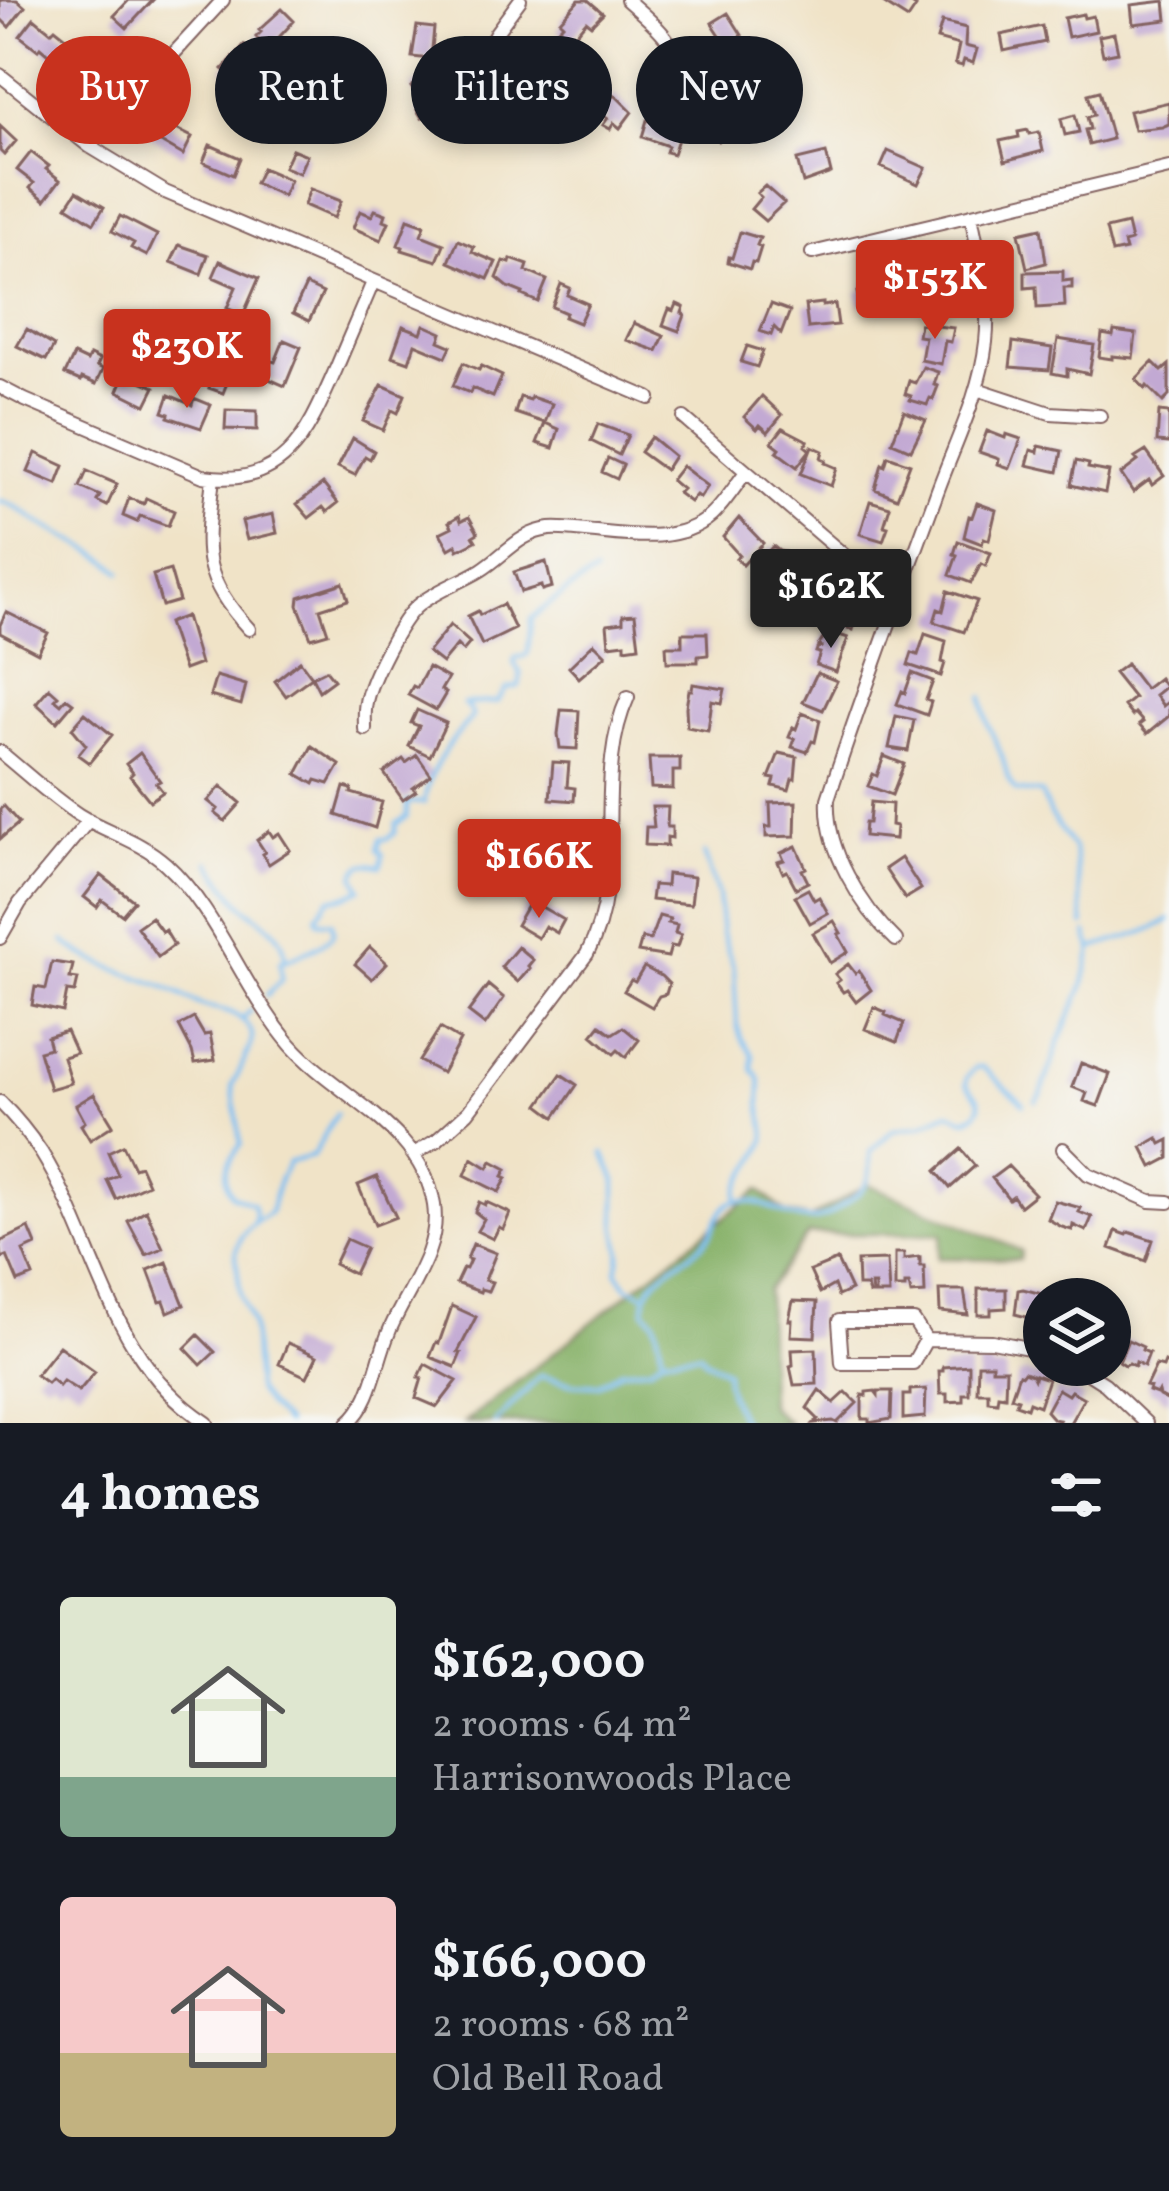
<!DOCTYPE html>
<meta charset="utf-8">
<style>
:root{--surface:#171b24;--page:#242831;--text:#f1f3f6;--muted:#9ea1a6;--accent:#c8321e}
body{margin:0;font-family:Vollkorn,serif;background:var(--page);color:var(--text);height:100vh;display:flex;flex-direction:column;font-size:45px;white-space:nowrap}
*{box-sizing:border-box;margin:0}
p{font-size:39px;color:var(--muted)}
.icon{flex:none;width:66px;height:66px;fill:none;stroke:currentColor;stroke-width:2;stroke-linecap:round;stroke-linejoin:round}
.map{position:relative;height:1423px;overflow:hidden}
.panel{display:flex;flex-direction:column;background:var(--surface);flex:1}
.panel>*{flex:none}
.top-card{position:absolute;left:36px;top:36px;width:1098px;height:108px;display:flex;gap:24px}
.controls{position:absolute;left:1023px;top:1278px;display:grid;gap:24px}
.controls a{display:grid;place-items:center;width:108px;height:108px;border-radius:50%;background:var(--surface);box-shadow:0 6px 18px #0003;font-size:60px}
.price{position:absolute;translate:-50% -102px;padding:0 27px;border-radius:12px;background:var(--accent);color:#fff;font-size:39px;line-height:78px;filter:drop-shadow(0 3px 6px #0008)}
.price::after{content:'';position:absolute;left:50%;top:72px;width:36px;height:27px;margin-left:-18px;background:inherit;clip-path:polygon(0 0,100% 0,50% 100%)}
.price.current{background:#222;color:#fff}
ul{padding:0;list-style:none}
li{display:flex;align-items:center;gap:36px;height:300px;padding:0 60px}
li span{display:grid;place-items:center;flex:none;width:336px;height:240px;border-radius:12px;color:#555}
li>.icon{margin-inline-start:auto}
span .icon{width:144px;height:144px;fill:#fffc;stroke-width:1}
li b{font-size:51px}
h2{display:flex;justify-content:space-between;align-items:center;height:144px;padding:0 60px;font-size:51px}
.tag{padding:0 42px;border-radius:54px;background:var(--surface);box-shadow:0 6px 18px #0003;font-size:42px;line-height:108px}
.tag.current{background:var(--accent);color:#fff}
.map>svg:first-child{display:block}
.forest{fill:#86b168;stroke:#68684a;stroke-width:3}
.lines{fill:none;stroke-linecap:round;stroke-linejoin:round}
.stream{stroke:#7dbff2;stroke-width:4.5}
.building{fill:#c2a9d3}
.street-casing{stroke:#846462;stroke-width:16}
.street{stroke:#fff;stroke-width:12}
</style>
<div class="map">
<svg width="1169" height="1423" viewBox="0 0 1169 1423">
<rect width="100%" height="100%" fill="#f6f6f2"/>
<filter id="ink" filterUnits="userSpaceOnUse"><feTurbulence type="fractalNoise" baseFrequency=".00833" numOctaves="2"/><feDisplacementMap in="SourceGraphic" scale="24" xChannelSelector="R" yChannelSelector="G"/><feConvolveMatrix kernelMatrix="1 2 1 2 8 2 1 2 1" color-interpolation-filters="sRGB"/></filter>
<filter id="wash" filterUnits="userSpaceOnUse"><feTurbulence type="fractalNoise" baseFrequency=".004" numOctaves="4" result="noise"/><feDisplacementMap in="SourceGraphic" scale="48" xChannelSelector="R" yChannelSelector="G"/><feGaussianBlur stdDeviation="2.7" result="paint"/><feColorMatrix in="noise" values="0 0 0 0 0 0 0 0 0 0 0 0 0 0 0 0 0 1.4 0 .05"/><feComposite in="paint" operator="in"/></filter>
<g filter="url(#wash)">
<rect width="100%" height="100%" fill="#f0e3c7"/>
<path class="forest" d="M868,1184L1021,1251L1020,1259L938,1258L942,1234H808L767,1290L769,1406L789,1423H465L759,1190L786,1213L810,1219Z"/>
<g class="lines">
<path class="stream" d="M0,501C15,504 23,512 35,520C63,538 97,548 121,572
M983,697C986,726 991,729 1001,754C1007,768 1005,780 1016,791L1041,793L1050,815L1074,849L1084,925
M704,853L718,895L722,934L734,969L737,1025L741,1038L753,1055L752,1069C765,1081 760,1086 760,1103C761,1116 768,1128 765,1141C759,1164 737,1177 737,1201
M210,862C220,875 228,890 239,901C256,920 286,929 285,959H288
M64,941C87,963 135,975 165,987C177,992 187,999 199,1004C210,1009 224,1008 234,1014C241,1018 250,1027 252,1034C254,1044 237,1077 232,1085L241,1144C228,1163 219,1174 232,1195L253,1204L255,1217L253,1223
M1092,949C1120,938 1142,936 1169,920
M267,995L282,979L280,962C291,959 330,943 333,933C334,929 332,926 332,922L318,921L317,916L329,899L346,896L361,889L355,875C361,861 368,864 381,866L383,855L378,849L381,839H387L395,833L396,824L407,817V802L424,803C428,769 450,742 472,717V713L464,704L497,702L506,689L519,686L521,674L514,663L515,658L525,656L528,653L531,619C552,601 571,587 595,574
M242,1020L251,1010
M1036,1101L1041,1095L1059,1042L1083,987L1092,949L1087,933
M604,1153L616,1180V1225L621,1252L617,1271L627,1286L646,1295
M663,1357L655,1321L645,1310C643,1270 691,1263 709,1236C717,1223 720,1204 736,1201C764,1196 791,1225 818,1219C829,1217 840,1206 850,1200C870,1186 871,1175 870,1152L893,1130L921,1125L949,1112L966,1119L976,1114L980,1107L979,1099L966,1085L967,1077L976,1067H982L1024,1104
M286,1423L268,1406L256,1389L252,1324L241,1297L235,1253L241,1237L249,1227L270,1212L279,1180L289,1162L313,1156L336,1114
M495,1423L540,1376L575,1384L598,1385L622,1370L650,1367L663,1357L700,1353L706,1360L726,1371C725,1389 734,1406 743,1423"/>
</g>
<g id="blocks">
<path class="building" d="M0,0H17L25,7L9,27L0,18Z
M129,0H153L127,28L114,16Z
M579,0H588L603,13L591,25L586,21L569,41L557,30L563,24L560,21Z
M885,0H906L916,7L908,19L883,3Z
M1165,1L1167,20L1133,24L1131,5Z
M282,9L294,21L268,49L256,37L261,32L259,30Z
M728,13L742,35L732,42L729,38L724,41L712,23Z
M1083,14L1084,18L1093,16L1096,31L1068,37L1064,18Z
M34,18L51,32L55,28L70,40L54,59L40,47L38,50L20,36Z
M942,22L966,28L965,46L977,49L973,63L964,60L962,66L955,64L959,45L937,39Z
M417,26L434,28L431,59L412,57Z
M1042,26L1045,42L1004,51L1001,35Z
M1114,33L1118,52L1103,55L1099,36Z
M244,45L259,59L237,82L223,69Z
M551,46L567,53L556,76L561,79L554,94L533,84Z
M748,51H756L758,81L745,82V77H740L739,57L748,56Z
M85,58L109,79L96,95L71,74Z
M424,78L443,103L422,118L417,110L423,107L411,87Z
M781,79L782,98L767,99L765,80Z
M1099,91L1112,139L1089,145L1085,130L1090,129L1087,117L1094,115L1088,94Z
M615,95L632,112L620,128L614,123L610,129L603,125L608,118L599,112Z
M733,100L747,118L718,141L705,124Z
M1169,102V124L1162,127L1134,130L1129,111Z
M528,104L535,118L507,134L499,117Z
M156,112L173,120L170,126L192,137L183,155L145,133Z
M457,112L488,121L483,139L462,132L460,138L450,135Z
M1075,115L1079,132L1065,135L1061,119Z
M647,120L681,130L673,154L666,152L668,146L642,137Z
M0,126L16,141L4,155L0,151Z
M1028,130L1029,134L1039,132L1043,151L1005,161L1000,141L1019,137L1018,132Z
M210,145L240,158L233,175L203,162Z
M292,149L307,155L299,173L284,167Z
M888,151L926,168L918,184L881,167Z
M31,152L49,166L46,169L60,180L45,200L30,188L34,183L17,170Z
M826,153L831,173L803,183L797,160Z
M262,168L290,180L283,196L255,183Z
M765,186L784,203L765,221L751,209L761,197L757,193Z
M310,189L341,201L334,218L304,205Z
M77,191L104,207L94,223L67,206Z
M375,210L386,214L384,220L389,222L381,240L353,228L360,211L372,216Z
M120,216L157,235L147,256L131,248L134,243L112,231Z
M408,219L425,225L421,235L444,244L437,261L402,250L403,247L398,245Z
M1127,224L1131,241L1124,243L1126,250L1112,253L1106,229Z
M1041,228L1046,263L1027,268L1019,233Z
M740,232L760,238L757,245L761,247L756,263L752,262L750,269L728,262L729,257L732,258Z
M458,240L474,247L472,252L496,262L488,279L449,262Z
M179,245L208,255L201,274L171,262Z
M950,254L954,270H957L959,288L941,292L939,283L935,284L932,259Z
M511,259L528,265L526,271L547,280L538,302L522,295L523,293L508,287L497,278L504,261L510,263Z
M220,261L259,278L243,315L227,308L236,287L213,277Z
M1063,271V281L1072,280V288H1064L1065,306L1037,308L1036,287L1025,288V272Z
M880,280L884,300L860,305L857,292L865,290L863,284Z
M561,284L570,288L567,295L588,304L579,323L564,317L566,313L552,307Z
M306,285L323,293L309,321L293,313Z
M823,303V306L835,304L838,325L808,328L805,305Z
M677,304L684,307L682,313L685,315L679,331L663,325L669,309L674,311Z
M771,304L790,311L781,334L774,327L771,335L760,331Z
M634,323L664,336L657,351L626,340Z
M920,324L954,328L951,342L945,341L941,364L921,360L925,337L918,336Z
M424,325L442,333L439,341L451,346L446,357L415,344L409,362L392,356L403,326L421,333Z
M27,329L54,346L46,360L17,346Z
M1114,331L1136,334L1133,358L1112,356V359L1099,357L1102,334L1113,336Z
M1058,339L1094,345L1089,374L1067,369V376L1052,373Z
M284,340L301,347L285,386L262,376L268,360L275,362Z
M1013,342L1052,348L1049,370L1010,367Z
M157,346L177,354L171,370L151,363Z
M747,346L763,351L757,367L741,362Z
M74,355L87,361L90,355L100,360L97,366L103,369L96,384L82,378L81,381L65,374Z
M1153,362L1162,371L1169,365V396L1163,402L1147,386L1145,389L1136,379Z
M463,363L479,370L481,366L502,376L493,397L472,388L470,393L453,386Z
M923,367L938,372L934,385L938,386L933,399L930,398L927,405L910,400L911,396L905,394L909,381L915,383Z
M217,368L231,373L223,393L209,388Z
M125,374L155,387L146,405L118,391Z
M382,385L405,395L398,413L392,410L383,430L363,421Z
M169,395L192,405L194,398L211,405L201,428L168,417L169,414L163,412Z
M762,396L782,415L768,432L760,425L757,429L744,417Z
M520,397L530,400L531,397L552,404L545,423L559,429L553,448L537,443L545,423L515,413Z
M226,410L257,411V430L225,429Z
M904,411L926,420L911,450L892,442Z
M1159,412L1169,413V443L1157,442Z
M598,424L628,435L619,455L591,441Z
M783,428L808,441L805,446L810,450L797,467L777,452L780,448L772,442Z
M987,431L1005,438L1006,434L1021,439L1010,468L998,464L999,459L979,452Z
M651,437L674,456L665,470L640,452Z
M353,438L374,451L370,459L365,456L355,475L338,467Z
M812,446L823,451L821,458L826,460L825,463L837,468L831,486L801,474Z
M1039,446L1062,451L1058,472L1027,465L1031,450L1038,452Z
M1146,451L1164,476L1152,485L1149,480L1133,492L1121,474L1138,461L1135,458Z
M36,453L64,466L57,484L28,472Z
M888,456L910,464L897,498L875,489L882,464L885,466Z
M608,458L623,465L617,479L602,472Z
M1076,461L1089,464L1088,468L1109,472L1105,493L1071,485Z
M682,466L708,486L700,498L696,495L690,502L678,493L682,489L671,480Z
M87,471L117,484L107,506L97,501L100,496L80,487Z
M323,484L338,503L327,512L323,507L309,518L297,504Z
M129,498L144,504L146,498L174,511L168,526L140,516L137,522L123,516Z
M870,501L890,507L884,526L888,527L883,541L860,534Z
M977,503L996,510L989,540L984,538L982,544L964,537L969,516L972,517Z
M273,514L277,533L247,540L242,521Z
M459,516L461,521L469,517L478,533L473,536L476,541L458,550L456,545L449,549L440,533L452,527L449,522Z
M739,518L763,543L743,565L736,558L739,555L723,537Z
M958,541L991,553L986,566L981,564L971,583L950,575L957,555L954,554Z
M773,546L779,551L785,552L799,568L783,585L767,571L769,568L761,559Z
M546,562L552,587L542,590L541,586L521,592L514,572Z
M170,570L179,601L162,606L153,575Z
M343,583L348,600L320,609L328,633L311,638L298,605L299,597Z
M842,591L861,597L853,630L831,622Z
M948,591L977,601L964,632L934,622L938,609L943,611Z
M503,604L515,629L482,645L468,616L478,611L480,615Z
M6,612L48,633L38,653L0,633V625Z
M635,614L639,646L625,648V643L609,645L607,624L623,622V615Z
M186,616L200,664L184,670L168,623Z
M450,625L470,643L463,651L457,645L442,663L428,652Z
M828,631L848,638L836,672L816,665L820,653L816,652L818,646L822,648L819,645Z
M682,633H707L708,655L698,656V662H667L666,646H682Z
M925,634L946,641L942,662L945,663L941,676L908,665L912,653L918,655Z
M594,643L606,655L579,678L569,667Z
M300,661L312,677L286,696L275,681Z
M1126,664L1145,689L1159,678L1165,687L1155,695L1163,706L1169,701V716L1147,734L1139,725L1143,722L1135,713L1132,716L1124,706L1134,698L1114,673Z
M428,667L448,678L441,690L446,693L436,710L408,695L413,686L417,688Z
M326,670L334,680L319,691L312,677Z
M817,673L837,681L823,710L803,702Z
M912,673L933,681L926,700L931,702L927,715L897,704L902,691L905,693Z
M216,676L246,685L241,705L210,696Z
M693,684L725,689L722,703L712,701L708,731L687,727L686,707L689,690H692Z
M49,688L58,696L55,699L61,704L66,698L73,703L57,722L36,703Z
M417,710L446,723L430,756L409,746L419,726L411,723Z
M561,710L579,711L577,749L560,748L558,734Z
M85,713L112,735L89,763L78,755L86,745L72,728Z
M802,713L820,720L815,742L812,741L807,752L792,747L795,739L789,737L793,727L796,729Z
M896,716L914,720L908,751L889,748Z
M312,746L340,765L329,784L316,780L314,784L297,774Z
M140,753L160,781L156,783L163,792L150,801L130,776L133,773L126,764Z
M779,753L797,757L795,779H792L789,790L773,786L775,779L769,778Z
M417,755L431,775L413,788L416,791L403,800L384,773L403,759L406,763Z
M884,756L904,764L892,795L868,786L873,774L877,776Z
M649,758H680V771H673V789L651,788Z
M553,762L569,763L567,787L575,788L574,801L550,799Z
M221,786L241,803L225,821L215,813L218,809L208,801Z
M344,787L352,789L351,793L382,802L375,828L336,815Z
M796,802L795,836L766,837V827H771L770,803Z
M871,802L892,804L891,825L896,826L895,839L864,836L865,823H869Z
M4,806L19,823L0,839V809Z
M652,807H668L667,827H672V838L667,837V846L645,845L646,827H654Z
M269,831L273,837L279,833L290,850L269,864L262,854L265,852L257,840Z
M796,846L806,868L802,870L808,882L796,888L787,871L783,873L778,862L784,860L781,853Z
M544,858L571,860L570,875L557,874L556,887L524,884L525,872L519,868L528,859L532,864L543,865Z
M901,858L921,889L905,899L885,869Z
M667,874L694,877L691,904L651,900L653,885L666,886Z
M101,875L134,901L122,915L102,900L97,907L84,897Z
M808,889L814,900L819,897L828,913L810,923L795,896Z
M528,904L537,910L540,906L564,920L557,933L545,926L538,938L516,925Z
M659,916L670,919L668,923L677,925L675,933L681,935L677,947L671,946L668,957L638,952L642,938L650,940Z
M151,917L162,932L165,930L174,945L158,957L137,927Z
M834,921L841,933L838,934L848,952L830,963L813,933Z
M370,947L387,963L372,979L355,964Z
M518,947L533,960L528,966L530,968L518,982L501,967Z
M52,962L73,965L70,978L78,979L75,992L67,991L63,1012L32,1005L35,987L46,989Z
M848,964L855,973L859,971L871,990L856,1002L847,990L843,992L836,983L840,980L835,974Z
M644,967L661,976L669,984L666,994L659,996L652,1007L624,991L631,980L635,982Z
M488,985L504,998L485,1025L468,1012Z
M874,1007L886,1012L885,1015L904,1023L897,1042L865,1029Z
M194,1018L204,1035L210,1034L215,1060L195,1063L192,1051L179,1026Z
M600,1025L612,1034L623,1027L639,1040L626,1057L618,1050L614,1054L592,1035Z
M440,1028L460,1040L442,1073L419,1061Z
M66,1031L76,1053L63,1057L71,1083L50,1089L39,1051L50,1048L47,1037Z
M1081,1063L1110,1074L1098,1106L1084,1101L1087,1093L1072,1087Z
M561,1074L577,1085L555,1117L539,1105Z
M94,1094L113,1125L90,1140L81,1125L85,1122L76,1105Z
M1158,1138L1161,1144L1169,1140V1158L1152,1167L1142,1147Z
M123,1145L134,1168L140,1166L148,1184L116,1199L107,1180L118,1175L108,1152Z
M961,1149L975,1166L950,1188L936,1171Z
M472,1158L488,1168L492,1161L507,1169L503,1176L507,1178L499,1192L465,1175Z
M1008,1166L1035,1194L1020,1206L1013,1196L1009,1199L992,1178Z
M377,1177L396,1217L375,1225L358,1185Z
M1055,1201L1081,1208L1079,1212L1092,1217L1086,1231L1073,1225L1072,1230L1062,1227L1048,1219Z
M479,1202L485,1205L486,1202L510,1213L503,1229L499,1227L493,1239L477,1231L484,1219L475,1212Z
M146,1210L163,1248L146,1255L128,1221Z
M29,1228L36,1245L23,1251L33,1276L18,1282L7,1256L2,1258L0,1242Z
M1116,1231L1127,1235L1129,1232L1153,1240L1146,1261L1110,1248Z
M346,1239L366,1248L354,1274L334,1264Z
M473,1244L496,1253L485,1280L492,1282L488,1291L481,1289L480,1292L456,1283L463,1268L466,1269L470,1260L467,1259Z
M895,1253H904V1259L920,1257V1266H924L925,1293L911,1294L909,1284H905V1288H895Z
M837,1260L851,1290L838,1296L834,1285L820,1293L810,1271Z
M887,1260L889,1294H875V1285H871L872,1294H869L867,1286H858L857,1261Z
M167,1262L184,1305L168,1312L164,1301L160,1302L148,1270Z
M978,1289H1006V1308L991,1309V1315H978Z
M1023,1289L1046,1295L1042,1324L1026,1322L1027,1317L1015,1314L1018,1290Z
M939,1290H964L968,1315L940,1312Z
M793,1301L817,1302L815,1337L791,1336L792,1320H789Z
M452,1306L476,1317L458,1352L461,1353L455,1367L430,1357L436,1342L439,1343Z
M198,1335L215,1352L201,1365L185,1348Z
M1128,1340L1143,1347L1142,1350L1149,1353L1144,1366L1136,1362L1135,1366L1129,1363L1125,1365L1119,1361Z
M288,1343L317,1356L307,1377L279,1364Z
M59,1346L95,1372L79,1391L63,1381L59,1386L51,1379L47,1383L36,1375Z
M816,1349L817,1384L794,1385L790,1366L793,1365L792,1350Z
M1165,1362L1169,1364V1401L1159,1396L1158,1392L1157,1394L1149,1391L1150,1387L1146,1386L1156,1365L1163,1367Z
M425,1364L457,1381L437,1407L416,1398L422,1378L419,1377Z
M978,1364H992V1369H1006L1005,1396L998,1395L997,1402L988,1401V1392H977Z
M969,1365V1394H963V1401L947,1402V1394H940L939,1371H943V1367Z
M1024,1372L1032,1375L1034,1379L1035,1375L1048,1379L1039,1406L1029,1402L1027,1408L1016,1404L1018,1399L1011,1397L1019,1374L1022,1375Z
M926,1389L925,1417L903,1419V1395H910V1390Z
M1058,1389L1068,1395L1071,1391L1084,1398L1070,1423H1057L1059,1420L1053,1419L1046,1411Z
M819,1390L834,1403L846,1392L857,1403L837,1423L833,1421L814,1423L818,1419L807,1408Z
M875,1391L878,1395V1391H892L891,1419L869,1423V1419H862V1395L866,1396V1392Z"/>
</g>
</g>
<g filter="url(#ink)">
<use href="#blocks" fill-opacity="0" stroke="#846462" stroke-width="3"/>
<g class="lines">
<defs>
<path id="street" d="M627,0C654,24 671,36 683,71
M486,59L495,34L520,0
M0,75L89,146L165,192L649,398
M89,146L223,0
M812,253L1169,168
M0,387L25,400L203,476C286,489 308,432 336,369C348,340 361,311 373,282
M977,389L1050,413L1100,416
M684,418L852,562L874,577L902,589
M213,477C206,547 197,573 249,629
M365,729C365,721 364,711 366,702C370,680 400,620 417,606C436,590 460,583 481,570C505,555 520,532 550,529C566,528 581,531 596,532C633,536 680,543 711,516C724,504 734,488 745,473
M0,752C26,773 51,797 79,815C108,833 140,840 166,864C217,910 244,991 291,1045C338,1098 422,1127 434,1205C441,1252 405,1292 389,1332C376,1362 373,1402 348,1423
M0,938L20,903L89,820
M896,940C861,907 825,849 828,799C861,698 898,598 935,498C953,447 980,396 986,342C991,299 979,257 971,215
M0,1102C15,1117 29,1134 41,1152C98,1244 109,1360 207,1423
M1063,1149L1088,1174L1150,1201L1169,1202
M414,1154L437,1140L468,1112L587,954C629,875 591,778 628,697
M839,1321H914L926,1340L913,1363H842Z
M926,1340L992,1341L1044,1351
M1075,1365L1105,1384L1146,1423"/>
</defs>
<use href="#street" class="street-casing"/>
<use href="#street" class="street"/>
</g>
</g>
</svg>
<div class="controls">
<a><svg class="icon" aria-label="layers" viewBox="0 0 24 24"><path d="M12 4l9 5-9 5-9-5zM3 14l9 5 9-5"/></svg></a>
</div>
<b class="price" style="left:935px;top:342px">$153K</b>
<b class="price" style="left:187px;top:411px">$230K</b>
<b class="price current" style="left:831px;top:651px">$162K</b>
<b class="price" style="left:539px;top:921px">$166K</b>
<div class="top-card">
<a class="tag current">Buy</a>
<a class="tag">Rent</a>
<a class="tag">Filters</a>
<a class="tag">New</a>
</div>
</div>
<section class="panel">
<h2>4 homes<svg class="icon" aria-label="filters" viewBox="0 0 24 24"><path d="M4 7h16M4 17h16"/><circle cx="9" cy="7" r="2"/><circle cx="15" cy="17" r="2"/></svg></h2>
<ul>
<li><span style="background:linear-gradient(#dfe7d0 75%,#7fa58c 0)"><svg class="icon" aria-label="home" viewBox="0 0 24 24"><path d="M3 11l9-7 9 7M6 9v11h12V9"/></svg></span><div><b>$162,000</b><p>2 rooms · 64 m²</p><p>Harrisonwoods Place</p></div></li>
<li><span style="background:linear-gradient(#f6c9c9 65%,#c2b280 0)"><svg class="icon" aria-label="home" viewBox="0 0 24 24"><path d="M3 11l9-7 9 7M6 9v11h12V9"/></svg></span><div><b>$166,000</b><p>2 rooms · 68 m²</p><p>Old Bell Road</p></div></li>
</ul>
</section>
